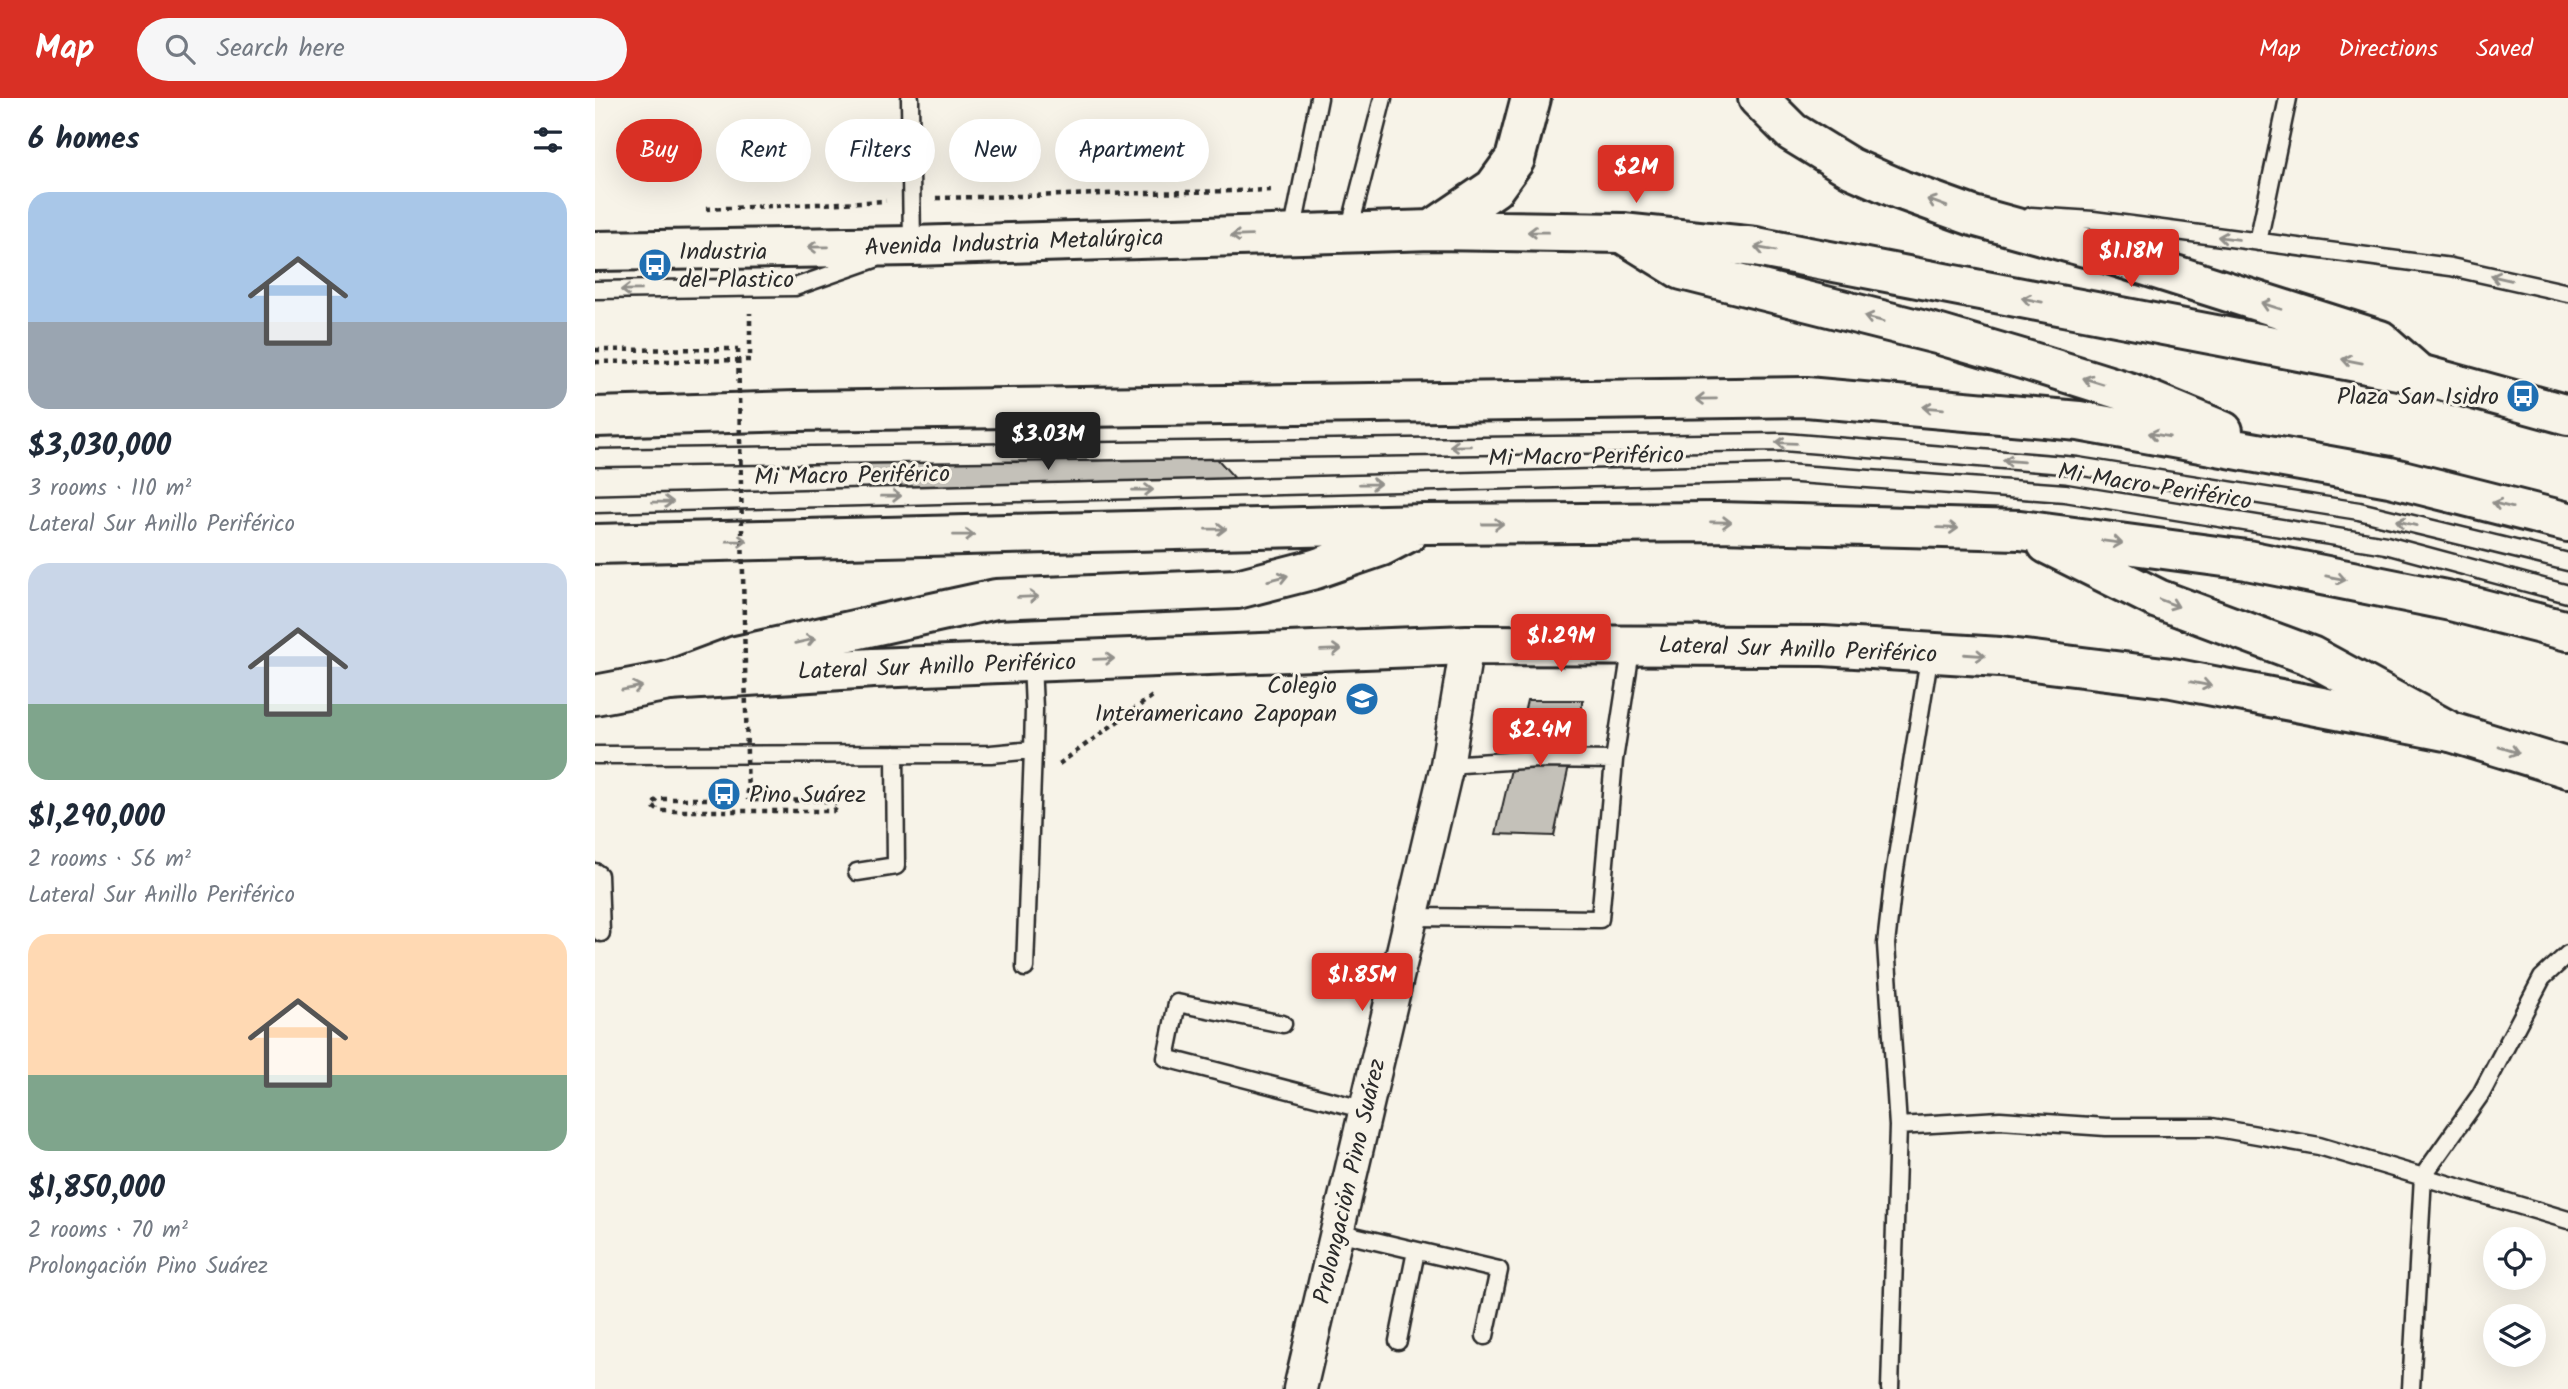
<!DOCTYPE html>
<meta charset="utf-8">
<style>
:root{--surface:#fff;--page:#f6f6f7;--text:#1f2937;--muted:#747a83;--accent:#d93025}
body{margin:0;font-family:Kalam,sans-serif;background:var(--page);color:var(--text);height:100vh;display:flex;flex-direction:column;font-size:26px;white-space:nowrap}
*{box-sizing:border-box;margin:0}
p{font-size:23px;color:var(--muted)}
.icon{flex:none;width:38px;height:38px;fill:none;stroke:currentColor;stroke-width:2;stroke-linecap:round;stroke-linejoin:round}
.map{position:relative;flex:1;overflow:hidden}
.sheet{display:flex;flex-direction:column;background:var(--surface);width:595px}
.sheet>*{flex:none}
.guide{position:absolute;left:21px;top:21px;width:665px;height:63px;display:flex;gap:14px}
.tools{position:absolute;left:1888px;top:1129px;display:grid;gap:14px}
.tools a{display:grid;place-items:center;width:63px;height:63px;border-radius:50%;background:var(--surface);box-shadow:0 7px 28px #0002;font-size:35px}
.price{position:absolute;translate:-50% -60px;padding:0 16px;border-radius:7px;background:var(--accent);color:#fff;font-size:23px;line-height:46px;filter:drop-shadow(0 2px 4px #0008)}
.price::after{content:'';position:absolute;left:50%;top:42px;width:21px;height:16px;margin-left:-10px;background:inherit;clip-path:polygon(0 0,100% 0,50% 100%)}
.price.on{background:#222;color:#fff}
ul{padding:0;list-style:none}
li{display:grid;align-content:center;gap:14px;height:371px;padding:0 28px}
li span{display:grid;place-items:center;height:217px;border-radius:21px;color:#555}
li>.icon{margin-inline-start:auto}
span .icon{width:126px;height:126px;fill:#fffc;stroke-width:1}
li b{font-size:30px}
h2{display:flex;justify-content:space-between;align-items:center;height:84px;padding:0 28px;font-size:30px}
.tag{padding:0 24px;border-radius:32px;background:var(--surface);box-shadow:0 7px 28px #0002;font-size:24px;line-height:63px}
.tag.on{background:var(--accent);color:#fff}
header{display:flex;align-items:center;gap:42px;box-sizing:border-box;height:98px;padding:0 35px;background:var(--accent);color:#fff}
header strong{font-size:33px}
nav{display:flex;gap:38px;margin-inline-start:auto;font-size:24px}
.search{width:490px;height:63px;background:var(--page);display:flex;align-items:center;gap:18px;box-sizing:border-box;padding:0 24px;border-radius:38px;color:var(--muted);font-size:26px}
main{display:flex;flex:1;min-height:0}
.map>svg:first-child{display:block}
.building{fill:#c4c1b9;stroke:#2b2b2b;stroke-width:2}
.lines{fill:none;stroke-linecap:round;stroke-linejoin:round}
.lane-casing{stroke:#2b2b2b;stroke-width:21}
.street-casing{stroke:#2b2b2b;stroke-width:37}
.secondary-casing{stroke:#2b2b2b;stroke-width:44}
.highway-casing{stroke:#2b2b2b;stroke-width:44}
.path{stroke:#2b2b2b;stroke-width:4.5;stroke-dasharray:5 5;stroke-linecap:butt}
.lane{stroke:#f7f3e8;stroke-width:16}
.street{stroke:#f7f3e8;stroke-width:32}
.secondary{stroke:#f7f3e8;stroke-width:38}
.highway{stroke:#f7f3e8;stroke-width:38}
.path-bridge{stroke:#2b2b2b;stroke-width:4.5;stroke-dasharray:5 5;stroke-linecap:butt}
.oneway{stroke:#918f8a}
.labels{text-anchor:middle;stroke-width:6;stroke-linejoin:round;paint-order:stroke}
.street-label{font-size:24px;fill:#2b2b2b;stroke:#f7f3e8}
.poi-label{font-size:24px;fill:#2b2b2b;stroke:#f7f3e8;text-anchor:start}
</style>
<header>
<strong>Map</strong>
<div class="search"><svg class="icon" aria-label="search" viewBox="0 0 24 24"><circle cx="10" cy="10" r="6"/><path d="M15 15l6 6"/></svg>Search here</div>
<nav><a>Map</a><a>Directions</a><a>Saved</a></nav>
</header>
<main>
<section class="sheet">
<h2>6 homes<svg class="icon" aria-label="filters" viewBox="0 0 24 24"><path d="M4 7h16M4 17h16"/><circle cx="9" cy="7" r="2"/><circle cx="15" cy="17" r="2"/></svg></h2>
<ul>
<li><span style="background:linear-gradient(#a9c7e8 60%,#9aa5b1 0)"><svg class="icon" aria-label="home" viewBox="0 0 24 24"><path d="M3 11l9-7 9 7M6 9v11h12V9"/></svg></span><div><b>$3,030,000</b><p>3 rooms · 110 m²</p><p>Lateral Sur Anillo Periférico</p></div></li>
<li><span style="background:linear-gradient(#c9d6e8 65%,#7fa58c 0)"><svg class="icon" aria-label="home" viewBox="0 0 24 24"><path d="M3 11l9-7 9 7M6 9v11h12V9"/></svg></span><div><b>$1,290,000</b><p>2 rooms · 56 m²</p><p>Lateral Sur Anillo Periférico</p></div></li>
<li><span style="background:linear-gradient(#ffd9b3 65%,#7fa58c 0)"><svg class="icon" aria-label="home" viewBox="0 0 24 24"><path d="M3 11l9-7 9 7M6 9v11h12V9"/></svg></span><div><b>$1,850,000</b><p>2 rooms · 70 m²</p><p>Prolongación Pino Suárez</p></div></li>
</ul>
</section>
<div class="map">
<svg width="1973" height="1291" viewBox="0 0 1973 1291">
<rect width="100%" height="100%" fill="#f7f3e8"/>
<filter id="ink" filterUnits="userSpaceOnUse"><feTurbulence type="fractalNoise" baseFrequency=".0143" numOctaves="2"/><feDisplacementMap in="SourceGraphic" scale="14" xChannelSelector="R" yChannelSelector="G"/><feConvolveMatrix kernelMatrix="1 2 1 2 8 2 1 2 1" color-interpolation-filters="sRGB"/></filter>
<g filter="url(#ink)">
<path class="building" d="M618,356L644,385L290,393L269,362Z
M932,602H988L959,738L901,736Z"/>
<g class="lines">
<defs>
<path id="lane" d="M315,0L317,148
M1436,118L1498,122L1856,169L1973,195
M754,133L788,0
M697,136L724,0
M1663,144L1693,0
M0,192L200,189L280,161
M0,360L1189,344L1482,368L1764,413L1973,464
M0,406L1189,375L1470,395L1791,447L1973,496
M1335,554L1299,777L1291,846L1303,1028L1405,1022L1511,1029H1617L1724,1048L1973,1122
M0,657L396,656L438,652L439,611L437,564
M852,667L942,661L1019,662L1037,546
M0,774L4,777L6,835
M262,774L301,768L300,656
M817,819L1005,821L1019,662
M430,870L438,652
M688,926L582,905L571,960L771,1012
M742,1134L904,1172L890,1238
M803,1243L821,1153
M1295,1291L1303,1028
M1816,1291L1828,1078L1886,996L1947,880L1973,856"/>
<path id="street" d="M705,1291L852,667L872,547"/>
<path id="secondary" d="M1163,0L1197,34L1256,70L1306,92L1378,118L1501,152L1785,242L1819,272
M837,132L899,90L920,61L936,0
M0,153L317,148L837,132L1027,135L1161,149L1824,276L1973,317
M0,597L74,583L278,570L872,547L1228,548L1405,559L1577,580L1856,634L1973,670"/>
<path id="highway" d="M1027,135L1087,172L1342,236L1434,263L1536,295L1628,333
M0,319L201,313L1211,299L1484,323L1795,379L1973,424
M0,446L830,426L1123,424L1425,432L1652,462L1856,503L1973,533
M1452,446L1563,501L1716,558L1856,634
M74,583L141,558L401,501L642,491L720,471L787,448L814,434"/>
</defs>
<use href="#lane" class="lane-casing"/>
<use href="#street" class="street-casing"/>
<use href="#secondary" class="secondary-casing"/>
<use href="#highway" class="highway-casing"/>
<path class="path" d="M341,100L679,92
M111,111L291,103
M0,252L143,251
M0,264L155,262V215
M464,666L559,597
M134,683V701H63L57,708L64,713H239L243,707L238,703L153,702"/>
<use href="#lane" class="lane"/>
<use href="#street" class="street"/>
<use href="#secondary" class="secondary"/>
<use href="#highway" class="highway"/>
<path class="path-bridge" d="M143,251L153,702"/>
</g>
<defs><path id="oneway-shaft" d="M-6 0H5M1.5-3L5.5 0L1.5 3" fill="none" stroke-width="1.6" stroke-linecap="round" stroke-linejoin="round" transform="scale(1.75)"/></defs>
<g class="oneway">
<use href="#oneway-shaft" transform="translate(1342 105) rotate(-160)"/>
<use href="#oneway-shaft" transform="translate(943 134) rotate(-179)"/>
<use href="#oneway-shaft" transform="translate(646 138) rotate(178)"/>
<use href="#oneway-shaft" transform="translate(1633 140) rotate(-172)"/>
<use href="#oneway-shaft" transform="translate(223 149) rotate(179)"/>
<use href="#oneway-shaft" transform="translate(1170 151) rotate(-170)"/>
<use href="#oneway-shaft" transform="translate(1906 180) rotate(-167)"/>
<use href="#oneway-shaft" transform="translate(36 192) rotate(179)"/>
<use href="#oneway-shaft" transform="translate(1437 202) rotate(-169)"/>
<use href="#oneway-shaft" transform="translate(1676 208) rotate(-162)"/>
<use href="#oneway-shaft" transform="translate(1279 221) rotate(-166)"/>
<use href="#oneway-shaft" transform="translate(1757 263) rotate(-169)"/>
<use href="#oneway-shaft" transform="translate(1498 283) rotate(-163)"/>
<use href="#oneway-shaft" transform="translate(1111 301) rotate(179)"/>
<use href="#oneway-shaft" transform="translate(1338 310) rotate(-175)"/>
<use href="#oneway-shaft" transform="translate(1564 337) rotate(-170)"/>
<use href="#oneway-shaft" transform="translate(1191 345) rotate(-178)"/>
<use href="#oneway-shaft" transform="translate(865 348) rotate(179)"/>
<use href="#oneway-shaft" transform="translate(1418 363) rotate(-175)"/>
<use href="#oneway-shaft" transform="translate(775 386) rotate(-1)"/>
<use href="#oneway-shaft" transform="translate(548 392) rotate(-1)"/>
<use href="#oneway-shaft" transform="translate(296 398) rotate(-1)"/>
<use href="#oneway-shaft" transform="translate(68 404) rotate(-1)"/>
<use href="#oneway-shaft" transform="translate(1907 407) rotate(-166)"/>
<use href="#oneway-shaft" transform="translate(1126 424) rotate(1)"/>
<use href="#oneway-shaft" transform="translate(1811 425) rotate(-166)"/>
<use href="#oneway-shaft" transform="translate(898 426)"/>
<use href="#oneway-shaft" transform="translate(1353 430) rotate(2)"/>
<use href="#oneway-shaft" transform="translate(621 431) rotate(-1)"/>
<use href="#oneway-shaft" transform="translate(369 437) rotate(-1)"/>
<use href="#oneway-shaft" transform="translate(142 443) rotate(-1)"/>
<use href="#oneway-shaft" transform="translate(1517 444) rotate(7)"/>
<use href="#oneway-shaft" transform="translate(683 480) rotate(-14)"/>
<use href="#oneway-shaft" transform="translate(1741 480) rotate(11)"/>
<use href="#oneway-shaft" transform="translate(433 499) rotate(-2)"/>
<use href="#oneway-shaft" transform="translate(1574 505) rotate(21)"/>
<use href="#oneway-shaft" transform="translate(210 543) rotate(-13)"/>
<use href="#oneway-shaft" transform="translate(736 552) rotate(-2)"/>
<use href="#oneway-shaft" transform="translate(1380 557) rotate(4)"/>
<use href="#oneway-shaft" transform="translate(509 561) rotate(-2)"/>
<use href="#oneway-shaft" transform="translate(1606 586) rotate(11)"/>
<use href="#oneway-shaft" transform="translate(37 590) rotate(-11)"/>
<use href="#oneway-shaft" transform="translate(1914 652) rotate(17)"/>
</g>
</g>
<defs>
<symbol id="bus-disc" viewBox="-11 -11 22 22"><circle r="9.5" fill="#1f6fb2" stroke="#f7f3e8"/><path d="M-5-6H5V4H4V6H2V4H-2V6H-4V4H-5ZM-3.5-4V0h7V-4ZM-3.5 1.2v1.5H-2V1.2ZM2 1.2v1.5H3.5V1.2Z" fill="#fff"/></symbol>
<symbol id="school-disc" viewBox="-11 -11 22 22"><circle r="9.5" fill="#1f6fb2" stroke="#f7f3e8"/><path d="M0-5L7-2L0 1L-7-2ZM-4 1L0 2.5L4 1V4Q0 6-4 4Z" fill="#fff"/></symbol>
</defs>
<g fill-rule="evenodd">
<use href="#bus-disc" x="41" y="148" width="38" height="38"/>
<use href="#bus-disc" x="1909" y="279" width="38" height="38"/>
<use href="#school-disc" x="748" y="582" width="38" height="38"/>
<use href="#bus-disc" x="110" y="677" width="38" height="38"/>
</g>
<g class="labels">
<g class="street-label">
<text transform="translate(419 144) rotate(-2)" y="8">Avenida Industria Metalúrgica</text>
<text transform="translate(991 358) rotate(-1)" y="8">Mi Macro Periférico</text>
<text transform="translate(257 377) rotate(-1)" y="8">Mi Macro Periférico</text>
<text transform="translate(1560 388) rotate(9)" y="8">Mi Macro Periférico</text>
<text transform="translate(1203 551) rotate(2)" y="8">Lateral Sur Anillo Periférico</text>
<text transform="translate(342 568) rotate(-2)" y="8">Lateral Sur Anillo Periférico</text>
<text transform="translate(754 1083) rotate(-77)" y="8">Prolongación Pino Suárez</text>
</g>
<g class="poi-label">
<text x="84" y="161">Industria<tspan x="84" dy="28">del Plastico</tspan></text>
<text x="1904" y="306" text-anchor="end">Plaza San Isidro</text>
<text x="742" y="595" text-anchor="end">Colegio<tspan x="742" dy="28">Interamericano Zapopan</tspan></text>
<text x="154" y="704">Pino Suárez</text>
</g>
</g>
</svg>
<div class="tools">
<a><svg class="icon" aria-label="locate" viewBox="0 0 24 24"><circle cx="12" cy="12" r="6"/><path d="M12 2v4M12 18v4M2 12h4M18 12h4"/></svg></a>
<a><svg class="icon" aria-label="layers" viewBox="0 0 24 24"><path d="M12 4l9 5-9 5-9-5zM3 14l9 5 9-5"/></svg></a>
</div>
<b class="price" style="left:1041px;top:107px">$2M</b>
<b class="price" style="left:1536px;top:191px">$1.18M</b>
<b class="price on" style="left:453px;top:374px">$3.03M</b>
<b class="price" style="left:966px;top:576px">$1.29M</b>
<b class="price" style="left:945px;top:670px">$2.4M</b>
<b class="price" style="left:767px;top:915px">$1.85M</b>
<div class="guide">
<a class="tag on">Buy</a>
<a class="tag">Rent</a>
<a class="tag">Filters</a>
<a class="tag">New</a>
<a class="tag">Apartment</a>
</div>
</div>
</main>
